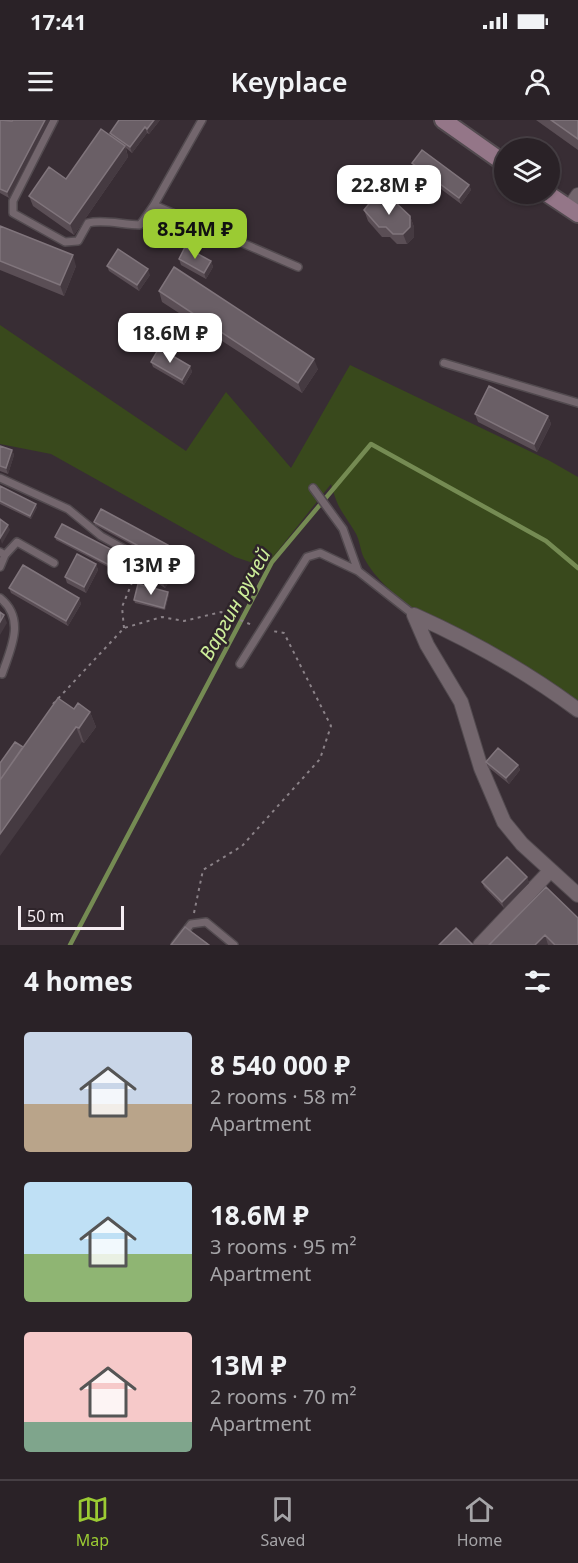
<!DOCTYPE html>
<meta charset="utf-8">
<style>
:root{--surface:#2a2227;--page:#322a2f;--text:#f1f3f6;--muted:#a5a4a7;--line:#463f44;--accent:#9bcb33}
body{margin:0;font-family:"Noto Sans",sans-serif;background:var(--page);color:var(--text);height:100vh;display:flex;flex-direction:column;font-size:22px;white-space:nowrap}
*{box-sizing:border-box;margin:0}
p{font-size:20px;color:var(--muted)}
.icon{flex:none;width:33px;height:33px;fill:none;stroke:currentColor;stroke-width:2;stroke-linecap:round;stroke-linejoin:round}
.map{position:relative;height:825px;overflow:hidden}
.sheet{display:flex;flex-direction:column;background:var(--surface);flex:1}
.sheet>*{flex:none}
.controls{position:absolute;left:494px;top:18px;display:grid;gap:12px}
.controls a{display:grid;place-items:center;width:66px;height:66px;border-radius:50%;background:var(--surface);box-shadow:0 2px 4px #0004,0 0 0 2px var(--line);font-size:30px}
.scale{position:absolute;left:18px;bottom:15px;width:106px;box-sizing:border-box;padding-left:6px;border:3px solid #f5edf2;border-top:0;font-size:16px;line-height:21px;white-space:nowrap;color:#f5edf2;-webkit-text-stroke:4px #2e242a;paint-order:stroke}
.price{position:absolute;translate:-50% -51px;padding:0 14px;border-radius:12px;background:#fff;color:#222;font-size:20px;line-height:39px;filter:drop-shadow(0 2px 3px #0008)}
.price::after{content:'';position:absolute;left:50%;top:36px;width:18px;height:14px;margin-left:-9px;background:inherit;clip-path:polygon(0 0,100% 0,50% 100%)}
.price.on{background:var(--accent);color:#111}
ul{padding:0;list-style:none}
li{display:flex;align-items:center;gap:18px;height:150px;padding:0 24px}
li span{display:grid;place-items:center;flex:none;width:168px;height:120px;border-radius:6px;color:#555}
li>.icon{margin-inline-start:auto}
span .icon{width:72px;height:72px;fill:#fffc;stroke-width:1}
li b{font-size:26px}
h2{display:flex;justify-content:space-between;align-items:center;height:72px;padding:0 24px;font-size:26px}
.status{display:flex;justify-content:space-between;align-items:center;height:42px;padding:0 30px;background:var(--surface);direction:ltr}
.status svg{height:16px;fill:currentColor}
header{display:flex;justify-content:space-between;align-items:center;height:78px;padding:0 24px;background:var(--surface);font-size:27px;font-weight:600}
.tab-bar{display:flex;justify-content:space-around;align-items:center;height:84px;border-top:2px solid var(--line);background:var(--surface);font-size:16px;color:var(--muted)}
.tab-bar a{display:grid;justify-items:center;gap:3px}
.tab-bar .on{color:var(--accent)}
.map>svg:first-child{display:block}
.green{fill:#39491c}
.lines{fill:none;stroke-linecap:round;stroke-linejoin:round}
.stream{stroke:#758b53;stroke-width:4.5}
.service-casing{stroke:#524a4f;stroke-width:10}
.minor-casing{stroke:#524a4f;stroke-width:16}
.secondary-casing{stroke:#524a4f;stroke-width:20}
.path{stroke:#8b8288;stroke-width:2;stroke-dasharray:3 4.5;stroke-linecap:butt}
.service{stroke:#73666d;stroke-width:7}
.minor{stroke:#73666d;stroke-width:14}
.secondary{stroke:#947688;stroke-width:16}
.wall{fill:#5a4e55}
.shaded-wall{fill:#453a41}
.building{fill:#6a5f66;stroke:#80757c;stroke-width:1.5}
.labels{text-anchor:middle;stroke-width:5;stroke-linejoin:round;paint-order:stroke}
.water-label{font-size:20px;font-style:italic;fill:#cdee9a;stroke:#2e242a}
</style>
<div class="status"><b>17:41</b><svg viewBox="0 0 49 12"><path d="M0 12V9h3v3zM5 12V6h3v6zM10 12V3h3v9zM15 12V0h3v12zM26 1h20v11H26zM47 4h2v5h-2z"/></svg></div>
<header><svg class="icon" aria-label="menu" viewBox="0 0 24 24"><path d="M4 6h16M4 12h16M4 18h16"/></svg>Keyplace<svg class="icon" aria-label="person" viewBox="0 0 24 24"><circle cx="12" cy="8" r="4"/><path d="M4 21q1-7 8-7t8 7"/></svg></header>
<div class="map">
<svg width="578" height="825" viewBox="0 0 578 825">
<rect width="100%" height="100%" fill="#382d34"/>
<path class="green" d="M0,205L186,331L226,272L291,348L350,245L550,341L578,357V581C521,549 393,495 364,438C360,430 360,420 355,412C343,392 338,390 331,364L265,447L235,437L51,334L0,324Z"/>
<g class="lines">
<path class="stream" d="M70,825L272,442L371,324L546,421L578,448"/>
<defs>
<path id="service" d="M54,0L13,81V93L65,122L78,121L88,103C104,99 123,105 140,105L154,85L298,147
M154,85L202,0
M444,243L578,283
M0,358L68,389L101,416L142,439
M313,368L343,409L358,451
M0,432L5,435L17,422L54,443
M0,447L5,435
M0,478C26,499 11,528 2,554
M240,544L307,437L320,433L358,451L414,495
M175,825L191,804L206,802L234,825"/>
<path id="minor" d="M569,88L578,75
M414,495L427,525L461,582L481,648L504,702L522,724L578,775
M414,495C472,521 527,552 578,590
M480,825L550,751"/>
<path id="secondary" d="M443,0L504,43
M548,74L578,94"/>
</defs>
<use href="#service" class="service-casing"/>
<use href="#minor" class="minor-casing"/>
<use href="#secondary" class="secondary-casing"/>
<path class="path" d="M124,508L122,487L138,448
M53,584L124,508L162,497L184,501L221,492L252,505
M194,793L203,750L242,726L320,639L331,606L284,513L272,511"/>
<use href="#service" class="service"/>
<use href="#minor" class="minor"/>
<use href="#secondary" class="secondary"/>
</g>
<path class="wall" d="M0,0H50L9,78L0,73Z
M119,0H160L149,14L147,13L132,33L126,28L128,37L74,115L33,86L29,76L66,59L111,16L110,13Z
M536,0H578V30Z
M412,43L469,65L471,70L461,84L414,49Z
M385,81L410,96L414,107V117L407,124H397L390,117H382L368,101L364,90Z
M0,106L76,146L64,176L0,150Z
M179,139L211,141L213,147L206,159L181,145Z
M107,146L150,155L139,171L109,151Z
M159,171L318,249L302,273L162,182Z
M151,242L190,246L192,252L184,265L153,247Z
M475,294L548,296L551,304L537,332L478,302Z
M0,326L12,330L14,335L8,354L0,351Z
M0,366L37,387L31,399L0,384Z
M94,402L168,425L169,428L162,441L95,405Z
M55,417L122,435L123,437L116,451L56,420Z
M96,444L98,450L86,473L67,463L65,457Z
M172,449L174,454L165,468L152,460L150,455Z
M9,468L79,478L81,484L68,506L11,473Z
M169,474L165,490L135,483L134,480Z
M74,589L90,592L96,607L84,623L82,622L23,627Z
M486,642L518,645L520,650L509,664L488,647Z
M527,757L529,763L504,788L484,767L482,762Z
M578,798V825H489Z"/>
<path class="shaded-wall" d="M45,0H50L9,78L7,72Z
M154,0H160L149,14L147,9Z
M145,7L147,13L132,33L130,27Z
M125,26L128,37L74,115L70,104Z
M469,65L471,70L461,84L459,78Z
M410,96L414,107V117L407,124L403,114Z
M73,135L76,146L64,176L60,165Z
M211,141L213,147L206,159L204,153Z
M148,149L150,155L139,171L137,165Z
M314,239L318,249L302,273L298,263Z
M190,246L192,252L184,265L182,260Z
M548,296L551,304L537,332L534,324Z
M12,330L14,335L8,354L6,348Z
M36,384L37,387L31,399L30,396Z
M8,405L10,410L2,424L0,418Z
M168,425L169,428L162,441L161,438Z
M122,435L123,437L116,451L115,448Z
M96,444L98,450L86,473L84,467Z
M172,449L174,454L165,468L163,463Z
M168,472L169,474L165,490L164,488Z
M79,478L81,484L68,506L66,501Z
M4,495L7,503L0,515V502Z
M90,592L96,607L84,623L79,608Z
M76,607L82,622L0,736V714Z
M518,645L520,650L509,664L506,658Z
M527,757L529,763L504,788L502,782Z
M545,815L548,825H535Z"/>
<path class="building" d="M0,0L12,1L13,0H45L7,72L0,69Z
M119,0H154L147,9L145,7L130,27L110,13Z
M551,0H578V19Z
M101,9L125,26L70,104L29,76L49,47L66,59Z
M422,30L469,65L459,78L412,43Z
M376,75L385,81L396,83L410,96V107L403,114H393L386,107H379L364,90Z
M0,106L73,135L60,165L0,141Z
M185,127L211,141L204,153L179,139Z
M118,129L148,149L137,165L107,146Z
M174,147L314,239L298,263L159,171Z
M159,228L190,246L182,260L151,242Z
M489,266L548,296L534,324L475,294Z
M0,326L12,330L6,348L0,346Z
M0,366L36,384L30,396L0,381Z
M101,389L168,425L161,438L94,402Z
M0,399L8,405L0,418Z
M62,404L122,435L115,448L55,417Z
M77,434L96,444L84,467L65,457Z
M159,441L172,449L163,463L150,455Z
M23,445L79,478L66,501L9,468Z
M138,464L168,472L164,488L134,480Z
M0,492L4,495L0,502Z
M58,578L74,589L78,583L90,592L79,608L76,607L0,714V660Z
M15,622L23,627L0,660V643Z
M498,628L518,645L506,658L486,642Z
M507,737L527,757L502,782L482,762Z
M546,767L578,798V825H555L545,815L535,825H489Z
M185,807L209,825H171Z
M456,808L473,825H439Z"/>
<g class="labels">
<g class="water-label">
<text transform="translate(235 484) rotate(-61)" y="7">Варгин ручей</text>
</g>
</g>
</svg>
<div class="controls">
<a><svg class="icon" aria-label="layers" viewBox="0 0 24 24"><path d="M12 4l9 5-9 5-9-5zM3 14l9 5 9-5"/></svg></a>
</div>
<div class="scale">50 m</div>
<b class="price" style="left:389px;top:96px">22.8M ₽</b>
<b class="price on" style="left:195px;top:140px">8.54M ₽</b>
<b class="price" style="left:170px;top:244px">18.6M ₽</b>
<b class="price" style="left:151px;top:476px">13M ₽</b>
</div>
<section class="sheet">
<h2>4 homes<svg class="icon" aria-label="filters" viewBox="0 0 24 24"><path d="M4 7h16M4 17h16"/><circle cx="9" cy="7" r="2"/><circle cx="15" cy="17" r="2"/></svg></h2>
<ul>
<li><span style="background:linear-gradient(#c9d6e8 60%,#b9a48a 0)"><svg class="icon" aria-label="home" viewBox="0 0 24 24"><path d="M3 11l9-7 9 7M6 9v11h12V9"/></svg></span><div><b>8 540 000 ₽</b><p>2 rooms · 58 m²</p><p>Apartment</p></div></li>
<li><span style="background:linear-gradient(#bfe0f5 60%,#8fb573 0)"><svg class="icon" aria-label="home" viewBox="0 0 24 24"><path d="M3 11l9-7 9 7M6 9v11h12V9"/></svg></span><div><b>18.6M ₽</b><p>3 rooms · 95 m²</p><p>Apartment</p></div></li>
<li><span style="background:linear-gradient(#f6c9c9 75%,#7fa58c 0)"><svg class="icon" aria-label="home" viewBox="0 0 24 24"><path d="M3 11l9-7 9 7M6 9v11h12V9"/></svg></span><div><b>13M ₽</b><p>2 rooms · 70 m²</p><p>Apartment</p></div></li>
</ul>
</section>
<nav class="tab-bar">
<a class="on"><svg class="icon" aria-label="map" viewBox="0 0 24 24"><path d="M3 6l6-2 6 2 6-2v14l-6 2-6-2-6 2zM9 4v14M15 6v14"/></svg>Map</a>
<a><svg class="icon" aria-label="saved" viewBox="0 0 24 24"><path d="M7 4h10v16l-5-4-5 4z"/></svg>Saved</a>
<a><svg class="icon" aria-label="home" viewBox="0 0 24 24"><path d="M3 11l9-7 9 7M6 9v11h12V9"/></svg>Home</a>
</nav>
